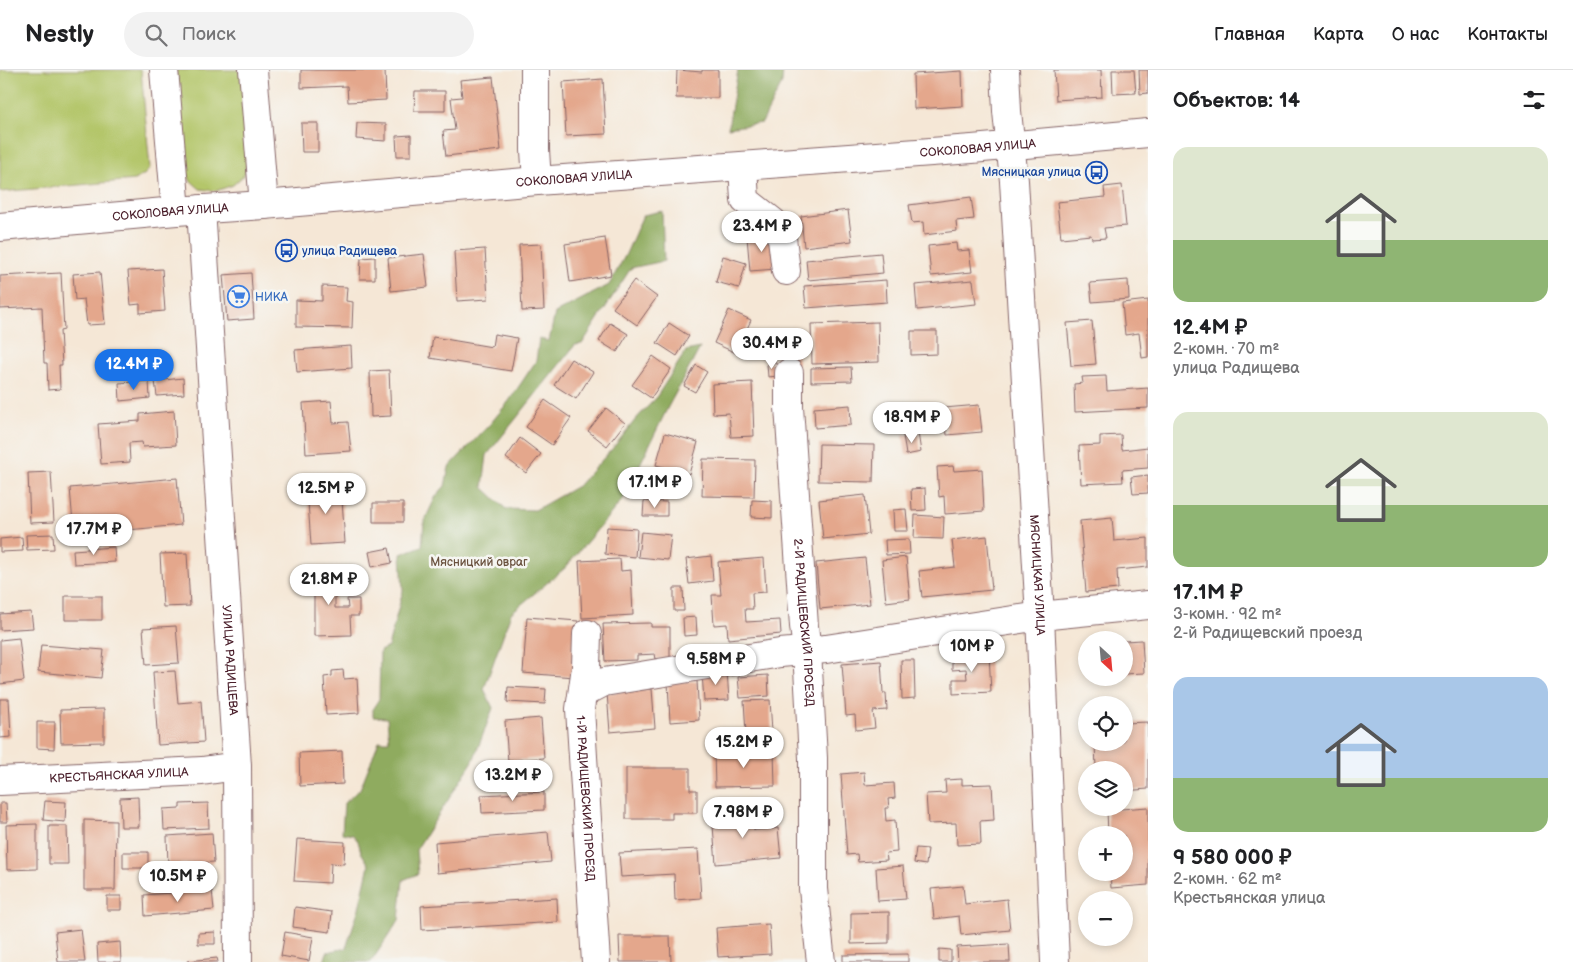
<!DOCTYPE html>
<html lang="ru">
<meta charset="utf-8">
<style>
:root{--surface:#fff;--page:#f2f2f2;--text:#202124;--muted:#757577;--line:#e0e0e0;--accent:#1a73e8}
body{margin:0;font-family:"Balsamiq Sans",sans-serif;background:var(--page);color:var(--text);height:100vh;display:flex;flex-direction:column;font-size:19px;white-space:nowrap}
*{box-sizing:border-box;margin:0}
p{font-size:16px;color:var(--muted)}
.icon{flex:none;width:28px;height:28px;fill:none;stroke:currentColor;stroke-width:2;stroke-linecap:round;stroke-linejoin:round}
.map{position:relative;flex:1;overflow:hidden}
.side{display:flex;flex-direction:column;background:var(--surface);width:425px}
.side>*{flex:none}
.needle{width:32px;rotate:154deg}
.controls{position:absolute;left:1078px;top:561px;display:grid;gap:10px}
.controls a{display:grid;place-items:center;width:55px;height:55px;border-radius:50%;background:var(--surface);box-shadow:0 2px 8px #0003;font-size:25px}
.price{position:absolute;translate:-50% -42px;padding:0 11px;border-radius:18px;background:#fff;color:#222;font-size:16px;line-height:32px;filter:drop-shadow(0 1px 2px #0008)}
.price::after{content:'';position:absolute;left:50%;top:30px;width:15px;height:11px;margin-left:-8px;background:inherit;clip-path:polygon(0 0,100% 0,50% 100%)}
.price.selected{background:var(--accent);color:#fff}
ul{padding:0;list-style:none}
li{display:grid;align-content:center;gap:10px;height:265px;padding:0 25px}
li span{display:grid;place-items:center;height:155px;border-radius:15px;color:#555}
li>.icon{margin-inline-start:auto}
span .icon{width:90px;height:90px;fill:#fffc;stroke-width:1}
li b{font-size:21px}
h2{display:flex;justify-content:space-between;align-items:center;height:60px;padding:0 25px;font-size:21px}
header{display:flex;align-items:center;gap:30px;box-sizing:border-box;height:70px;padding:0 25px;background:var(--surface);border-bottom:1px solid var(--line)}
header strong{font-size:24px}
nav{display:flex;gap:28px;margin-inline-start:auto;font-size:18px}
.search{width:350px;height:45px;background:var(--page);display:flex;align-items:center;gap:12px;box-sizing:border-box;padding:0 18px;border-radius:28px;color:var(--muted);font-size:19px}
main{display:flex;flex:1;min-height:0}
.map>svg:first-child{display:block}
.green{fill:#b4c66a;stroke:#7f724a}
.forest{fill:#8fab5e;stroke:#6c6544}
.building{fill:#e4a78c}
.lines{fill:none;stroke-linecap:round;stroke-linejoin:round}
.street-casing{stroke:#866567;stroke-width:30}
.secondary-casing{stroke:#866567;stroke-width:30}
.primary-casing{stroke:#866567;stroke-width:30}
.street{stroke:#fff;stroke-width:28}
.secondary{stroke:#fff;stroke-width:28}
.primary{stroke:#fff;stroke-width:28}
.labels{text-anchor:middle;stroke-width:5;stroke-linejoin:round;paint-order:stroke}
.street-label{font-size:12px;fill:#4a1f2b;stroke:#f6f6f2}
.transit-label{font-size:12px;fill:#164399;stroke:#f6f6f2;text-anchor:end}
.shop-label{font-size:12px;fill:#366cbe;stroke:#f6f6f2;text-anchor:start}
.park-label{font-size:12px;fill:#6a513e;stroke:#f6f6f2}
</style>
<header>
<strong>Nestly</strong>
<div class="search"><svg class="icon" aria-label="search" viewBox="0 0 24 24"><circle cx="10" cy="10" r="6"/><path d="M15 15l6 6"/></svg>Поиск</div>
<nav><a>Главная</a><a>Карта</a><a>О нас</a><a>Контакты</a></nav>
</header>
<main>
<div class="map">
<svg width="1148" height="892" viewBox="0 0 1148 892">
<rect width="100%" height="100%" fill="#f6f6f2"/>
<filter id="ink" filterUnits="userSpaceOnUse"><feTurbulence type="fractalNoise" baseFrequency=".02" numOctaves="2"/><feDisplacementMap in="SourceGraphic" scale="10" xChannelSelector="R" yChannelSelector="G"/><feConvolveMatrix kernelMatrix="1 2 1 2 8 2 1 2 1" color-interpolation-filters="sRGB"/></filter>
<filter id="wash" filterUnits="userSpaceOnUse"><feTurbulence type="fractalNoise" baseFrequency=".0096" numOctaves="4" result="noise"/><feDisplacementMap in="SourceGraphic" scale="20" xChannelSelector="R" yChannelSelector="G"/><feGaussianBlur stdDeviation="1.12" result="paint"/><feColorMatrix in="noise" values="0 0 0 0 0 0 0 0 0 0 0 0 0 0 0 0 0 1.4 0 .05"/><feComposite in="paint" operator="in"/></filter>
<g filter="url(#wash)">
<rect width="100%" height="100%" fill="#f5e7d6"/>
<path class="green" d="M0,0H141L150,98L145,104L135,110L0,122Z
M176,0H241L249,87L244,105L233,115L216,121L200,119L190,110L185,99Z"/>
<path class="forest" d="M738,0H783L782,13L762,53L728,58Z
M662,141L664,191L631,198L582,274L575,275L487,385L483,417L506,439L535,440L579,415L612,379L636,349L655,329L686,281L700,278L668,337L623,429L565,498L511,543L484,619L493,638L473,691L416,780L418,804L403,810L399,850L371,892H324L327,882L346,878L359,838L369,795L361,782L358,771L353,765L342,763L344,733L360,719L379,671H389L387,648L373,647V638L379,629L380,581L388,577L403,521L401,484L422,476L424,452L436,426L445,416L449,397L490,354L509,331L536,291L539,269L549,271L555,243L609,215L626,184L643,145Z"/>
<g id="blocks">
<path class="building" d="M301,0H385L386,30L348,32L347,16L301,18Z
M677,0L702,2V0H718V28H676Z
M1054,0H1101L1102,27L1056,30Z
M1112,0H1134L1136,23L1113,24Z
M1139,0H1148V23L1140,24Z
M962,1L963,36L914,39L913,4Z
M493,7L501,80L446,86L443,61L455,60L451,28L462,27L460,10Z
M603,9L606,64L566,66L563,12Z
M415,21H445V41H414Z
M301,53H318V82H302Z
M357,53L386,54V71L356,69Z
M411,65V86H397L396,66Z
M1122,115L1126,156L1104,158L1106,168L1092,169L1091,165L1061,168L1057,132L1105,127L1104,117Z
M971,127L974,149L956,151L957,161L924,165L923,152L912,153L909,135Z
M848,140L852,171L804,177L801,146Z
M774,165L776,199L750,201L747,167Z
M605,168L611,205L570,212L565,174Z
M956,173L957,181L969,180L972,202L931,206L928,176Z
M541,174L544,240L522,241L519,175Z
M485,179L488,229L457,231L454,181Z
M881,183L883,203L808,210L806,190Z
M424,184L428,217L391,221L388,188Z
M723,186L746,193L739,218L716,212Z
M375,187V209H360L361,188Z
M162,199L165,241L140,243V234L131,235L128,201Z
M100,202L105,254L87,255L84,229L75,230L73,204Z
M61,203L64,260L60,261L62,295H59L60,319L48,320L47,293H44L42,237L0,239V206Z
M251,203L254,249L227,251L223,205Z
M634,210L657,227L637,255L613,238Z
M886,210L887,232L806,238L804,216Z
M973,210L976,234L917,240L915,215Z
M1128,210L1129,229L1092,232L1090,213Z
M322,216L347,217L346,231L353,232L352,258L296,257V230L322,231Z
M1148,230V287L1142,288L1139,263L1125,265L1122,233Z
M729,240L751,250L736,283L714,273Z
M1092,251L1096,294L1071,296L1067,253Z
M878,252L879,292L812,294L811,254Z
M610,253L628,264L617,282L599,271Z
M669,253L689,266L677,286L657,273Z
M796,260L798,294H783L781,261Z
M911,261H937V284L911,285Z
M494,264L517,268L511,301L430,288L433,267L492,277Z
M351,276L352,298L297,302L295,280Z
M653,286L671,299L651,328L632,315Z
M571,289L593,302L576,329L554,315Z
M776,293L778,306L768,307L767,294Z
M696,295L707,302L695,322L684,316Z
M851,297L852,311L811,312V298Z
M389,300L391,346L371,347L370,301Z
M1106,306L1107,321L1148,318V338L1075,342L1074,314L1083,313L1082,307Z
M183,308L184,324L157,326L155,311Z
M149,311L150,328L120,331L119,313Z
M752,312L754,366L731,367L729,343L713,344L712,314Z
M545,330L571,348L552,375L526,357Z
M331,331L333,353L348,352L351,381L306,384L303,333Z
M850,335L851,355L815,358L814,338Z
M979,335L982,362L947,365L944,338Z
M606,338L625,353L607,376L588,361Z
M174,341L176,375L143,377L142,372L129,373L130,392L101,394L98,354L140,351V344Z
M665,363L698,372L689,404L656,395Z
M918,363L921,382L906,385L903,365Z
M1121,365L1122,380L1148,377V398L1122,400L1123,412L1081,414L1079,376L1100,375V366Z
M520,368L541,384L526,403L506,388Z
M819,374L874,375L873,412L818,411Z
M703,389L755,390L754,427L702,426Z
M953,396L954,401L982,399L984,441L945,444L944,426L939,427L937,397Z
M51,402L54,452L30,453L28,403Z
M1148,405V423L1133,424L1131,407Z
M177,408L181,455L74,465L70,418Z
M341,415L345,473L311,475L307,417Z
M925,418L926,440L912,441L911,419Z
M865,425L869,464L823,469L819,430Z
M752,430L772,431V448L751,447Z
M644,431L667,432V446H643Z
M373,433H403V452H373Z
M906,439L908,461H894L893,440Z
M915,445L944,447L943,469L914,468Z
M1112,448L1114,471L1148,468V497L1117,500L1118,519L1086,522L1080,451Z
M607,457L637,459L635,487L605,484Z
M641,462L671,465L668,490L638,487Z
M53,464L54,479L27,480L26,465Z
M987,466L992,520L922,527L919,501L955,497L952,470Z
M22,467L23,481L0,482V469Z
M909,469L910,484L886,485L885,470Z
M114,477L115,492L74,494L73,480Z
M389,478L392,493L372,497L369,482Z
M187,483L190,536L163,537L160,484Z
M711,486L713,511L689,514L686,489Z
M906,487L910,529L886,532L882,490Z
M764,488L766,522L752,523L753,539H745L746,552L780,550L781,564L728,569L727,554L714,555L712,525H721L718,492Z
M865,488L870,534L820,539L816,493Z
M620,489L621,501L631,500L633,545L582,548L579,491Z
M300,503H335V538H348L347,529H359V546H350L351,565L314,566V518L300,519Z
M674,518H683L684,541H674Z
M65,526H102V550H65Z
M31,542L33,558L0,560V544Z
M527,547L578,551L574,607L523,603Z
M696,547L697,565L684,566L683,548Z
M651,553V557H670V588L656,589L655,584L637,585V590L605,591L603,554Z
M176,556L179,593L146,595L143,558Z
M19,568L24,611L0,614V570Z
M1142,570L1144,603L1124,604V571Z
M41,575L104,580L101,608L38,602Z
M989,583L991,622L953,624V609H967L966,599L952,600V585Z
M901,590H914L915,628L902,629Z
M881,591L883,623H886L887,640L873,641L875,658L856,660L855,645L846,646L842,594Z
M343,600L344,609L357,608L359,643L326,645L324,607L332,606V601Z
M175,601L178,633L201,631L204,672L158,675L153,602Z
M727,601L729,630L704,631L702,603Z
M768,605L769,626L740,628L738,607Z
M697,611L699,650L670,652L668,612Z
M508,617L546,619L545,634L507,632Z
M652,619L655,658L610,662L607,623Z
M0,629H9L11,667L0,668Z
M770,630L772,662L746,663L744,631Z
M104,639V672L61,673L60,640Z
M541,648L544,688L508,691L505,651Z
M37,652H55L54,679L37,678Z
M1148,652V719L1124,721V700H1096L1095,672H1124V653Z
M342,681L343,714L300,716L299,683Z
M774,681L775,716L715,717L714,682Z
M626,698H690V720H697V743H672V749H626Z
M864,702L865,715L894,713L895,728L888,729L889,738H885L886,751L895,750L897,782L886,783L887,790L858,792L857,784L847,785L841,704Z
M962,709V715L992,714L994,750L980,751L981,774L957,775L956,753L928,754L926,724L946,723L945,710Z
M544,722V740L482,743L481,725Z
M138,727L139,757H121L120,728Z
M45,731L66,732L65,752L43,750Z
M0,733H6L7,752H0Z
M208,733L209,758L164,760L163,739L180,738V734Z
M1148,737V815L1111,818L1110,802H1124V765H1108L1107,740Z
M752,739L754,760L778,758L781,788L716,794L712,743Z
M84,750L116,751L115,820H84Z
M37,754V799L7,800L6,755Z
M49,756H67L68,794H49Z
M548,762L551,792L437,803L435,772Z
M212,763L214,792L168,795L167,766Z
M297,769L345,772L344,794L331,793L330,813L294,811Z
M916,778L928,779L926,795L914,793Z
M698,779L701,828L675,830L674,804L621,807L619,783Z
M123,782H148V798H123Z
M903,796L906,829L878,831L876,798Z
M963,816L965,834L1007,829L1010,860L961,865L959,846L934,849L931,819Z
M212,820L214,840L145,846L144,825Z
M107,826H121V840H107Z
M557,828L558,852L422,860L421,836Z
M295,837L332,842L330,862L293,857Z
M889,842V873L851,874V843Z
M769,854L771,884L718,887L716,858Z
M81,859L85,892H58L55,862Z
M215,862V874H198V863Z
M285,862L313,867L309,891L281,886Z
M619,866H670L671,892H620Z
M120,872L121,892H98L97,874Z
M1009,874L1010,892H958L957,877Z
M939,879L951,880V892H939Z
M908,884V892H843V885Z
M217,888L218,892H187V891Z"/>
</g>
</g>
<g filter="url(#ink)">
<use href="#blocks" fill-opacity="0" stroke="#866567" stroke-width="1"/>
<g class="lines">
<defs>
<g id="street">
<path d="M535,0V80L537,111"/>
<path d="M743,96L745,130L773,152L782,168L786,201"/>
<path id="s1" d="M201,139L237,696L238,892"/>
<path id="s2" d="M789,303V337L804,556L807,581L813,688V819L821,892"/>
<path id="s3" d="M587,564L586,597L580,639L596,892"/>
<path d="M583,623L604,612L780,583L826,579L1040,546L1148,535"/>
<path id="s4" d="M0,711L202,701L237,696"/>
</g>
<path id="secondary" d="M164,0L176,141
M253,0L264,135"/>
<g id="primary">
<path id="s5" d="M1005,0L1007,41L1014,111L1040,546L1055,892"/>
<path id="s6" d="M0,157L176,141L264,135L537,111L972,79L1148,63"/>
</g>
</defs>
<use href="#street" class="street-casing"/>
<use href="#secondary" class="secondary-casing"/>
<use href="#primary" class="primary-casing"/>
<use href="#street" class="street"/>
<use href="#secondary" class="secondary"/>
<use href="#primary" class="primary"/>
</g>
</g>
<defs>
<symbol id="bus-ring" viewBox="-11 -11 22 22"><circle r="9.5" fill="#f6f6f2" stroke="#1a4fb4" stroke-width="1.5"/><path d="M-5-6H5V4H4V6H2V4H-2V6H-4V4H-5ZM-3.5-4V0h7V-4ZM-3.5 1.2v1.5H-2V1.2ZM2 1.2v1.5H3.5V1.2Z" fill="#1a4fb4"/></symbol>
<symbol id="supermarket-ring" viewBox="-11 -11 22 22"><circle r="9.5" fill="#f6f6f2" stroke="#3f7fe0" stroke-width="1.5"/><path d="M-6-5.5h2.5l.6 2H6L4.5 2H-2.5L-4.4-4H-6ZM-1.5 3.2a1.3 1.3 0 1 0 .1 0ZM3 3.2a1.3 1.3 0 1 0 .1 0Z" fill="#3f7fe0"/></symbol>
</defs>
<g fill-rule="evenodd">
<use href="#bus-ring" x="1084" y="90" width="25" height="25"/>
<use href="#bus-ring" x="274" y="168" width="25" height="25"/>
<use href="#supermarket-ring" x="226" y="214" width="25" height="25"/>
</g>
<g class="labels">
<g class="street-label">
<text dy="4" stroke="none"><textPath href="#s6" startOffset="981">СОКОЛОВАЯ УЛИЦА</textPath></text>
<text dy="4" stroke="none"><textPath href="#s6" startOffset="576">СОКОЛОВАЯ УЛИЦА</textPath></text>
<text dy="4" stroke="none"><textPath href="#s6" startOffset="171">СОКОЛОВАЯ УЛИЦА</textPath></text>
<text dy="4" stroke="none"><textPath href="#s5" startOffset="506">МЯСНИЦКАЯ УЛИЦА</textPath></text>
<text dy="4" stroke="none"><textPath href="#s2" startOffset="250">2-Й РАДИЩЕВСКИЙ ПРОЕЗД</textPath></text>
<text dy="4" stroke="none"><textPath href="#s1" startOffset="452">УЛИЦА РАДИЩЕВА</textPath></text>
<text dy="4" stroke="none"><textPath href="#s4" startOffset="119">КРЕСТЬЯНСКАЯ УЛИЦА</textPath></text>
<text dy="4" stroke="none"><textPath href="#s3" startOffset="165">1-Й РАДИЩЕВСКИЙ ПРОЕЗД</textPath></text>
</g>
<g class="transit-label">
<text x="1081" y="106">Мясницкая улица</text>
<text x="302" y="185" text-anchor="start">улица Радищева</text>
</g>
<g class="shop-label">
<text x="255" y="231">НИКА</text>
</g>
<g class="park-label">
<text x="479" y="496">Мясницкий овраг</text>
</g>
</g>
</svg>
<div class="controls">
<a><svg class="needle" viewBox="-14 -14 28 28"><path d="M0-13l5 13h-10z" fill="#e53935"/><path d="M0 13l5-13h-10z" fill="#757577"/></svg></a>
<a><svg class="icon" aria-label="locate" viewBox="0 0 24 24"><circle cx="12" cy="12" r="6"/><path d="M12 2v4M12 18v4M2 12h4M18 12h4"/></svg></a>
<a><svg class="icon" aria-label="layers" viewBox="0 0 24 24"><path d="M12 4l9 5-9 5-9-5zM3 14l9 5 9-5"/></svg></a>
<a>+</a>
<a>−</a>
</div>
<b class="price" style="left:762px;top:183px">23.4M ₽</b>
<b class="price" style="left:772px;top:300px">30.4M ₽</b>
<b class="price selected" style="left:134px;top:321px">12.4M ₽</b>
<b class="price" style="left:912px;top:374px">18.9M ₽</b>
<b class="price" style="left:655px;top:439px">17.1M ₽</b>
<b class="price" style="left:326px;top:445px">12.5M ₽</b>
<b class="price" style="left:94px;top:486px">17.7M ₽</b>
<b class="price" style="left:329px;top:536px">21.8M ₽</b>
<b class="price" style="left:972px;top:603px">10M ₽</b>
<b class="price" style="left:716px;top:616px">9.58M ₽</b>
<b class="price" style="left:744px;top:699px">15.2M ₽</b>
<b class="price" style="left:513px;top:732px">13.2M ₽</b>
<b class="price" style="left:743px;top:769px">7.98M ₽</b>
<b class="price" style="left:178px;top:833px">10.5M ₽</b>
</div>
<section class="side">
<h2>Объектов: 14<svg class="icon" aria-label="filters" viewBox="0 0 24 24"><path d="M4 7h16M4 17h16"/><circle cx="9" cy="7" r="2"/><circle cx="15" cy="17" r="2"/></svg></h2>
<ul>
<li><span style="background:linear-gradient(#dfe7d0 60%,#8fb573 0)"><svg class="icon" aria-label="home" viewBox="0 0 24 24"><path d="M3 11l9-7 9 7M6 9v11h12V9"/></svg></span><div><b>12.4M ₽</b><p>2-комн. · 70 m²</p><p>улица Радищева</p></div></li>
<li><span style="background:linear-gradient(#dfe7d0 60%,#8fb573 0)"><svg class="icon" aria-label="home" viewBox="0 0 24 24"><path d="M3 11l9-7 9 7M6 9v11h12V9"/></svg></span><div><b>17.1M ₽</b><p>3-комн. · 92 m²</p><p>2-й Радищевский проезд</p></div></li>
<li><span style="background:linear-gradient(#a9c7e8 65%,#8fb573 0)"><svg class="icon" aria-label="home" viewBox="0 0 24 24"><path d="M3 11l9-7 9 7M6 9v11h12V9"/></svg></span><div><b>9 580 000 ₽</b><p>2-комн. · 62 m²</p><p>Крестьянская улица</p></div></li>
</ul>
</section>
</main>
